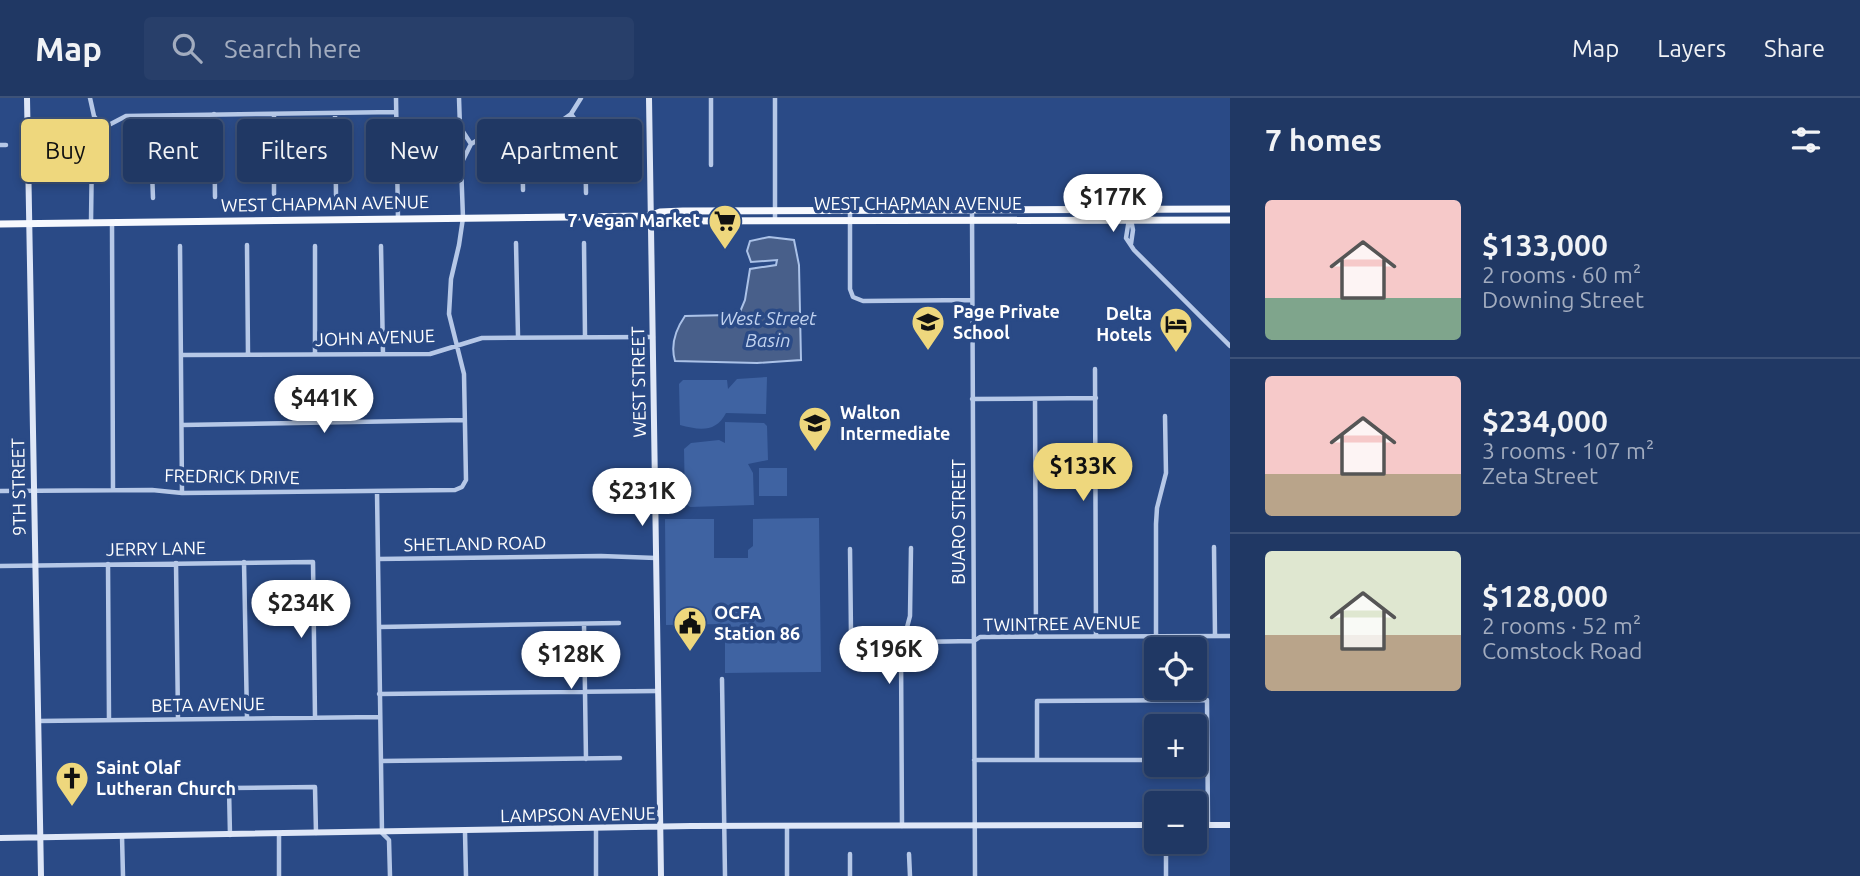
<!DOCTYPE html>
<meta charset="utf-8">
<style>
:root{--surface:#203864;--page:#283f6a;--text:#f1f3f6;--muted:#a2acbf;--line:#3d5278;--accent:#eed77d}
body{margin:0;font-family:Ubuntu,sans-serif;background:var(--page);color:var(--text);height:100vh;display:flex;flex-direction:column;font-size:26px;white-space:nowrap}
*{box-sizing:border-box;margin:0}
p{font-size:23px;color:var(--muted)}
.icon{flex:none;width:38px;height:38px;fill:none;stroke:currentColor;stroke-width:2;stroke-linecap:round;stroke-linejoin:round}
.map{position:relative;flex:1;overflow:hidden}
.panel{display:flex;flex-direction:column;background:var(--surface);width:630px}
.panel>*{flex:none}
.hud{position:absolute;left:21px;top:21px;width:665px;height:63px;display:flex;gap:14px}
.fabs{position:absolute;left:1144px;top:539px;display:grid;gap:14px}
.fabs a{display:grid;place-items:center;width:63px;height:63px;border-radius:7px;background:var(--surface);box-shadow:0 4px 10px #0003,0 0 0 2px var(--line);font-size:35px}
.price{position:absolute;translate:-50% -60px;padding:0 16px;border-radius:24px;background:#fff;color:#222;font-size:23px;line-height:46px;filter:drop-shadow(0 2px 4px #0008)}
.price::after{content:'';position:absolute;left:50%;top:42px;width:21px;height:16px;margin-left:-10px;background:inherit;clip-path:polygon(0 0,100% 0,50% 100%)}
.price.active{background:var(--accent);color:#111}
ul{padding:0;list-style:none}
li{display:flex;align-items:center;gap:21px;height:175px;padding:0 35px}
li+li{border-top:2px solid var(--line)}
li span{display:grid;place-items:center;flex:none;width:196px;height:140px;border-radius:7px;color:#555}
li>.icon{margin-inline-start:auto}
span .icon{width:84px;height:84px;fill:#fffc;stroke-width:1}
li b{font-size:30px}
h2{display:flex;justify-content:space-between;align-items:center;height:84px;padding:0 35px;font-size:30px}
.chip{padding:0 24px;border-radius:7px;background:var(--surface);box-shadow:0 4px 10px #0003,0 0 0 2px var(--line);font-size:24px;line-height:63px}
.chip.active{background:var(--accent);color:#111}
header{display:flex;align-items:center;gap:42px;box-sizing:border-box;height:98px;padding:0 35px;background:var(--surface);border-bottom:2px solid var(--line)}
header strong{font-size:33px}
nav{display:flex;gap:38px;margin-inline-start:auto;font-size:24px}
.search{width:490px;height:63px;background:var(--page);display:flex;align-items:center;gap:18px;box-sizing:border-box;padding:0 24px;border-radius:7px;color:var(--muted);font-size:26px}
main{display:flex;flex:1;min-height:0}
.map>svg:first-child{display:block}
.green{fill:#3f63a2}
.water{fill:#485f8a;stroke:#abc2e8;stroke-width:2}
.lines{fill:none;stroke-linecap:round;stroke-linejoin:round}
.street{stroke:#b6c8e7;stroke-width:4.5}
.secondary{stroke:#dfe7f7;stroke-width:6}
.primary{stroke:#f7f9fe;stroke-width:7}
.labels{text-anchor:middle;stroke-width:7;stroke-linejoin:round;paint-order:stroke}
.street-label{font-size:18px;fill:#fff;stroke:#2a4a86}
.poi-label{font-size:18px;font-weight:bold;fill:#fff;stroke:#2a4a86;text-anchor:start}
.water-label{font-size:19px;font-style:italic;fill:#c1d2ef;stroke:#2a4a86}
</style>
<header>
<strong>Map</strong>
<div class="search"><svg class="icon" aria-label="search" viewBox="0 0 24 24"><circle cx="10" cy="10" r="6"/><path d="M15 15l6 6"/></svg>Search here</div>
<nav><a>Map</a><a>Layers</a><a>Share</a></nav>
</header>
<main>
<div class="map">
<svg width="1230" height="778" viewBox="0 0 1230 778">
<rect width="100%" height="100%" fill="#2a4a86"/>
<path class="green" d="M767,279L766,316L726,315C716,335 699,332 680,327L679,286L683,282H727L728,291L737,281Z
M725,324L764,325L767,328L768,362L748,366L753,375L754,407L690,409L685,405L684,351L691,345L719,342L725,345Z
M759,370H787V398H759Z
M819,420L821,574L725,575V526L666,527L665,421H714V460H748V452L753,448V421Z"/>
<path class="water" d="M769,139L794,142L799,167L801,262L757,265L675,263C670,246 676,231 685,218L730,217L740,214L745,202L750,171L776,167L777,162L751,164L747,153L750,143Z"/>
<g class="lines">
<path class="street" d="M90,0L94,18L103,30L92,51L91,124
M396,0L398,121
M581,0L571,16L585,35L586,95
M775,0V122
M335,15L336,97
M214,16L215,99
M274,16V96
M150,18L153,100
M103,30L126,18L396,14
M522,31L523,92
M471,46L493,33L551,30L571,16
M0,47H6
M711,67V0
M972,112L975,778
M1129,112L1133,132L1131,146
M850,113V191L853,199L863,203L972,202
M1129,121L1126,140L1134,152L1230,248
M112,125L113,392
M516,145L518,238
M584,145L585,238
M247,147L248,256
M180,148L182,395
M381,148L383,256
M315,255V148
M181,257L430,256L482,240L653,239
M1095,271L1096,538
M972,301L1096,300
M1035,301L1036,538
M182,327L465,322
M0,393L152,392L182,395L455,392L462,389L466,382L464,276L449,216L451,181L459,147L463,120L461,66L471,46L460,29L459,0
M377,393L382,735L389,742L390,778
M1214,449L1215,538
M850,451L851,536L853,542L858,545L974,543L980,539L1230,538
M378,461L601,458L656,460
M244,464L247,620
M176,465L178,621
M108,466L109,622
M0,468L313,464L315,619
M584,526L586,661
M379,529L619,525
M1156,538V426L1157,410L1166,375L1165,318
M722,581L725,778
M379,596L658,593
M38,623L379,619
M974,662H1142
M1037,662V603L1207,602L1208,727
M381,663L620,660
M787,728V778
M902,728L901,552L910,518L911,450
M465,734L466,778
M230,737L229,690L315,689L316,735
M279,737V778
M122,738L123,778
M1166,744V778
M850,756V778
M909,756L910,778
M596,778V731"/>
<path class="secondary" d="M27,0L41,778
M649,0L661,778
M1195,727H1230
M0,740L691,728L1157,727"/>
<path class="primary" d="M650,118L661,123L1230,122
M0,126L650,118L660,114L683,113L1230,111"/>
</g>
<defs>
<symbol id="supermarket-pin" viewBox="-11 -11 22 30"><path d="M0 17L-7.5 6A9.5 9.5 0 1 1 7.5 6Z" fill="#eed77d" stroke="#2a4a86"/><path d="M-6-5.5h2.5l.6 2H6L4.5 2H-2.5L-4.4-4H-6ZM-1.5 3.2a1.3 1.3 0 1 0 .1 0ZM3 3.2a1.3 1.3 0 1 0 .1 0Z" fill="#111"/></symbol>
<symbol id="school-pin" viewBox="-11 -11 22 30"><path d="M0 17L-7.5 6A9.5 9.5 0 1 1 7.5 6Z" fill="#eed77d" stroke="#2a4a86"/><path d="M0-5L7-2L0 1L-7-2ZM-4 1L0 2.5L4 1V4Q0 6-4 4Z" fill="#111"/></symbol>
<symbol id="hotel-pin" viewBox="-11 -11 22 30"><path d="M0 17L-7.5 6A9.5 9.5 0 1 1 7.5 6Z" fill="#eed77d" stroke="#2a4a86"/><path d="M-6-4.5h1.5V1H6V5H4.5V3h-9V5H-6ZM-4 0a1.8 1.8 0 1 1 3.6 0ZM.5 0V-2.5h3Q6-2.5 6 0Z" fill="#111"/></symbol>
<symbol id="civic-pin" viewBox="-11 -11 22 30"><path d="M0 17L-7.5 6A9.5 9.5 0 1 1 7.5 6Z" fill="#eed77d" stroke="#2a4a86"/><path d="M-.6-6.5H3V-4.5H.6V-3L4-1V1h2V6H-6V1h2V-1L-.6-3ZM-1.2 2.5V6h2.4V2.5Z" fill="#111"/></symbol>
<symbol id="church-pin" viewBox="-11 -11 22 30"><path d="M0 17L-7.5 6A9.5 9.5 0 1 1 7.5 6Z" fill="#eed77d" stroke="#2a4a86"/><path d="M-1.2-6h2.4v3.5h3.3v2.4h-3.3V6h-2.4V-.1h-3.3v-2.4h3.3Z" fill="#111"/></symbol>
</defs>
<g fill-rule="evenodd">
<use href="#supermarket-pin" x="706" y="104" width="38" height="52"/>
<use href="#school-pin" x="909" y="205" width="38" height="52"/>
<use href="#hotel-pin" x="1157" y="207" width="38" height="52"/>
<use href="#school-pin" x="796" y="306" width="38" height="52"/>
<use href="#civic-pin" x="671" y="506" width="38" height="52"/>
<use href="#church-pin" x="53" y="661" width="38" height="52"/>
</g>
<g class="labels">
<g class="street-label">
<text transform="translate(325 106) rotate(-1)" y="6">WEST CHAPMAN AVENUE</text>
<text x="918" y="112">WEST CHAPMAN AVENUE</text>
<text transform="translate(375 240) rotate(-2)" y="6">JOHN AVENUE</text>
<text transform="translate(639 284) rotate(-91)" y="6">WEST STREET</text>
<text transform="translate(232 379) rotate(1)" y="6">FREDRICK DRIVE</text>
<text transform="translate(19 389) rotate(-91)" y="6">9TH STREET</text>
<text transform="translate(959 424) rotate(-90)" y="6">BUARO STREET</text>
<text transform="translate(475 446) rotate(-1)" y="6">SHETLAND ROAD</text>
<text transform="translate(156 451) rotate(-1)" y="6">JERRY LANE</text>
<text transform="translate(1062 526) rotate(-1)" y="6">TWINTREE AVENUE</text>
<text transform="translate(208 607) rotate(-1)" y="6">BETA AVENUE</text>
<text transform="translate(578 717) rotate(-1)" y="6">LAMPSON AVENUE</text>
</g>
<g class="poi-label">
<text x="700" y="129" text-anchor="end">7 Vegan Market</text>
<text x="953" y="220">Page Private<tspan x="953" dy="21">School</tspan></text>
<text x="1152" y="222" text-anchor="end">Delta<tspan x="1152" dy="21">Hotels</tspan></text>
<text x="840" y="321">Walton<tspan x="840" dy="21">Intermediate</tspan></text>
<text x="714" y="521">OCFA<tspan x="714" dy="21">Station 86</tspan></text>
<text x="96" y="676">Saint Olaf<tspan x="96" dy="21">Lutheran Church</tspan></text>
</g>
<g class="water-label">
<text x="768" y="227">West Street<tspan x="768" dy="22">Basin</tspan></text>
</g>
</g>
</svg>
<div class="fabs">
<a><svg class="icon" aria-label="locate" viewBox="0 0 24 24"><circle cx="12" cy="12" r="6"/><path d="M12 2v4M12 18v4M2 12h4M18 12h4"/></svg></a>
<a>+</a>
<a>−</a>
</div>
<b class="price" style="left:1113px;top:136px">$177K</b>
<b class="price" style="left:324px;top:337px">$441K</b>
<b class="price active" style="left:1083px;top:405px">$133K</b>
<b class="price" style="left:642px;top:430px">$231K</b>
<b class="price" style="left:301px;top:542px">$234K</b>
<b class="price" style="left:889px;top:588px">$196K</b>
<b class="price" style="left:571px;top:593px">$128K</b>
<div class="hud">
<a class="chip active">Buy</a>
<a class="chip">Rent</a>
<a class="chip">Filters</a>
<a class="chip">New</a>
<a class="chip">Apartment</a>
</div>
</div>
<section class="panel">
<h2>7 homes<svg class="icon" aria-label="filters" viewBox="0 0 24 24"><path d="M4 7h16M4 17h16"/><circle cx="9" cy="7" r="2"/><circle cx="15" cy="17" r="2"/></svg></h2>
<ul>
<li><span style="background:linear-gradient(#f6c9c9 70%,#7fa58c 0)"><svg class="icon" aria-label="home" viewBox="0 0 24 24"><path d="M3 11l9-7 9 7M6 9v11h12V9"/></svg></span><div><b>$133,000</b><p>2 rooms · 60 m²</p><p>Downing Street</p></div></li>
<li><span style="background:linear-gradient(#f6c9c9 70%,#b9a48a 0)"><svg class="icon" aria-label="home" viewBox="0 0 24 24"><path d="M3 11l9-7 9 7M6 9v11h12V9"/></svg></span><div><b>$234,000</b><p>3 rooms · 107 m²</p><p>Zeta Street</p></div></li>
<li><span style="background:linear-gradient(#dfe7d0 60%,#b9a48a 0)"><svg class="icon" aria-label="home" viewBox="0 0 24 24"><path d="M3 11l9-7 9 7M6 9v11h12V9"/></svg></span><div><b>$128,000</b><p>2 rooms · 52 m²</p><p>Comstock Road</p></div></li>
</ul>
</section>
</main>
